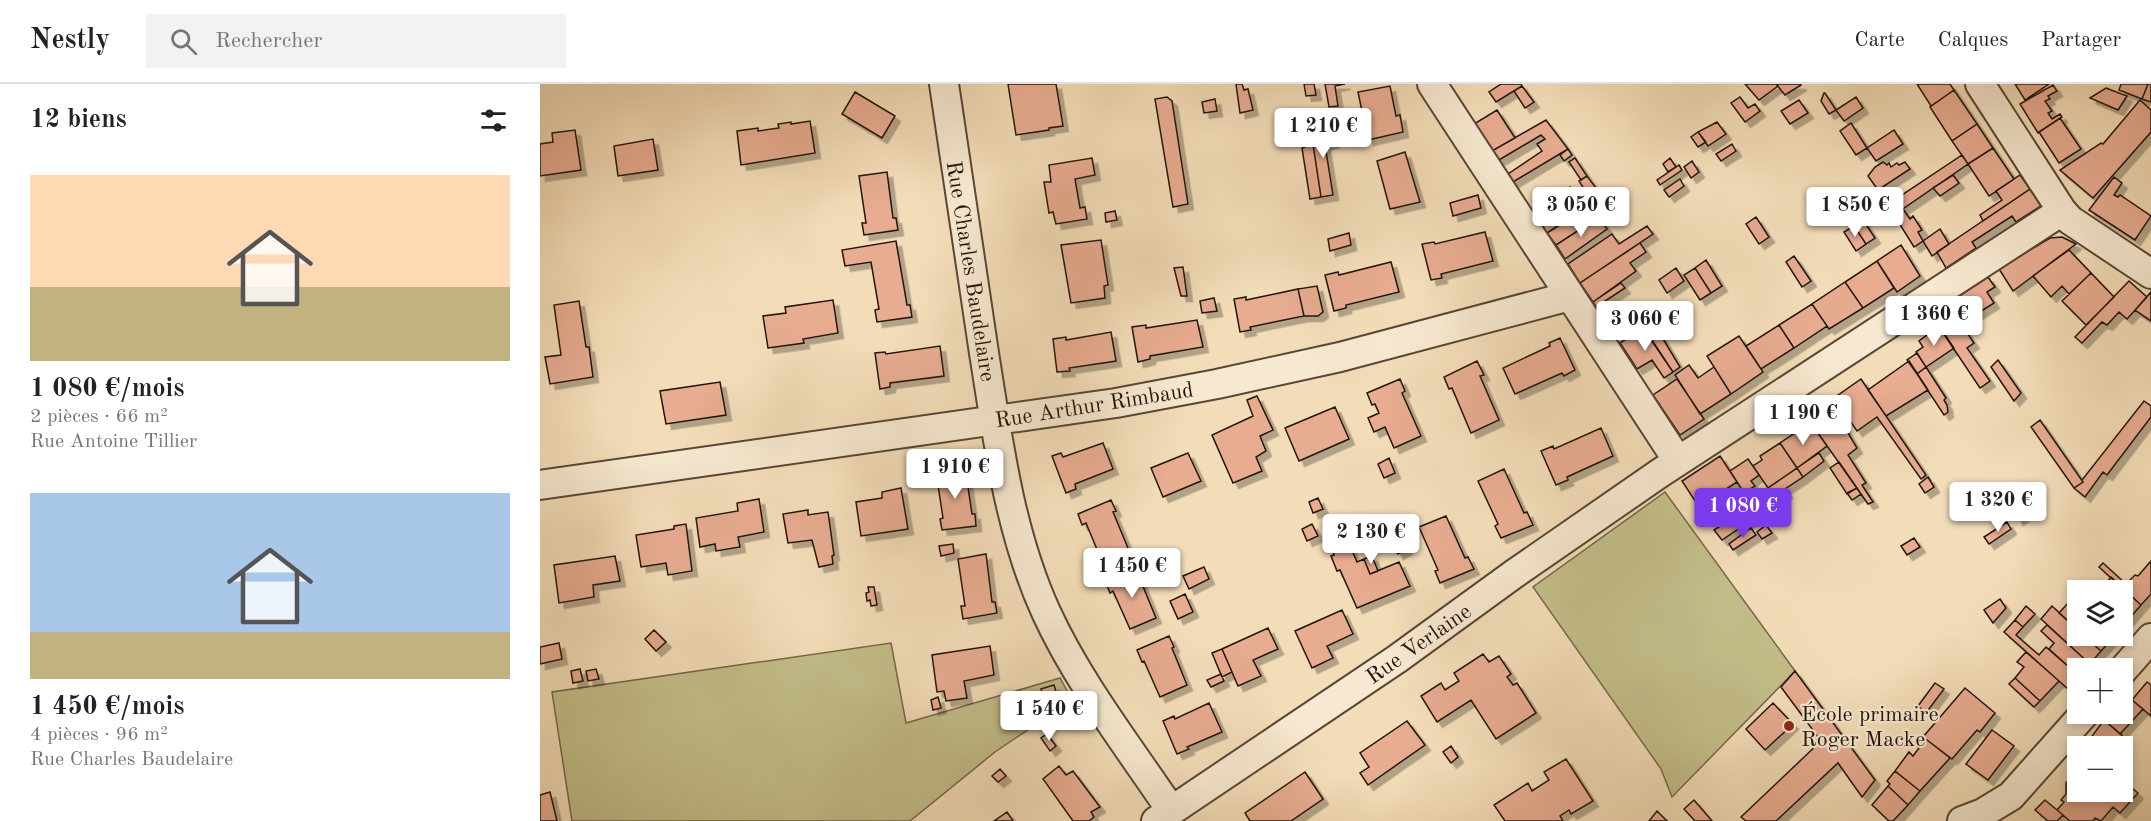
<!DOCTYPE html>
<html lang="fr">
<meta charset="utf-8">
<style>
:root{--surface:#fff;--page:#f2f2f2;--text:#222;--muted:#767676;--line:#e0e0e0;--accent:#7c3aed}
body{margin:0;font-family:"Old Standard TT",serif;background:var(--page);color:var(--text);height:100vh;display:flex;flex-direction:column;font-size:22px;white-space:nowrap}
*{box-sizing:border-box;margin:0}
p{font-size:20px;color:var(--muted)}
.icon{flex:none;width:33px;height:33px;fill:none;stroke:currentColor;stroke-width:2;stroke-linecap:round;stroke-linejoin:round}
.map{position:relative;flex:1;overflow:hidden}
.sheet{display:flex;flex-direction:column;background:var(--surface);width:540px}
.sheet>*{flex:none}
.fabs{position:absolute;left:1527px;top:496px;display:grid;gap:12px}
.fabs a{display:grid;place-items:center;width:66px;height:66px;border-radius:0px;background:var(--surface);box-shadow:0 3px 9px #0003;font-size:30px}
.price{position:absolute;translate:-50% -51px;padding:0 14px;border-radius:6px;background:#fff;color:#222;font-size:20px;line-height:39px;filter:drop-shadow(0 2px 3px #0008)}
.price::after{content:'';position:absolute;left:50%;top:36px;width:18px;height:14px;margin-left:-9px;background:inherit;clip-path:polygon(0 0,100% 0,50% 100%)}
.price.selected{background:var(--accent);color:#fff}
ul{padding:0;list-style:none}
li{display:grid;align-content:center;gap:12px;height:318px;padding:0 30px}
li span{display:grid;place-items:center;height:186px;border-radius:0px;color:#555}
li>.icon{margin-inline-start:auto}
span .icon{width:108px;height:108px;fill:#fffc;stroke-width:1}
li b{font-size:26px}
h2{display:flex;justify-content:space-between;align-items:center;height:72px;padding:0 30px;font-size:26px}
header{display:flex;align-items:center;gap:36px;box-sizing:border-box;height:84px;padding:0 30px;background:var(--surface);border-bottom:2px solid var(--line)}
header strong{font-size:28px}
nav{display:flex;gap:33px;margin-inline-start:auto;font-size:21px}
.search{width:420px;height:54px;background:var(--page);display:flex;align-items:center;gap:15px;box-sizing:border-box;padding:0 21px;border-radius:0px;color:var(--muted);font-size:22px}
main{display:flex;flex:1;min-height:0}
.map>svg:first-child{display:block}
.green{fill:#c3be89;stroke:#74684a;stroke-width:1.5}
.building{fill:#e8ac91;stroke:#24130c;stroke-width:1.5;filter:url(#shadow)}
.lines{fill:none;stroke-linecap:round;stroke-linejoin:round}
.minor-casing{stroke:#584637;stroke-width:32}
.minor{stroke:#f7e9d1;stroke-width:28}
.poi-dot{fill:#8f2418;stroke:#f7e9d1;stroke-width:2}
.labels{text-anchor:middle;stroke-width:4.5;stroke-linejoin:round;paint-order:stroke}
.street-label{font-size:22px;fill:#24130c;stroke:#f7e9d1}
.poi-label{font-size:22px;fill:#24130c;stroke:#f7e9d1;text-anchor:start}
</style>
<header>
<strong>Nestly</strong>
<div class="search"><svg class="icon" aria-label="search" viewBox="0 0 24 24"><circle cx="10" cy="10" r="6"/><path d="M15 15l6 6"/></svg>Rechercher</div>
<nav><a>Carte</a><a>Calques</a><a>Partager</a></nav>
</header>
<main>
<section class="sheet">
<h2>12 biens<svg class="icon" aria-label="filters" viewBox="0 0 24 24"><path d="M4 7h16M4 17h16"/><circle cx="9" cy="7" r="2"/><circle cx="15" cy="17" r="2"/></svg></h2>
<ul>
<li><span style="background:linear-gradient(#ffd9b3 60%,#c2b280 0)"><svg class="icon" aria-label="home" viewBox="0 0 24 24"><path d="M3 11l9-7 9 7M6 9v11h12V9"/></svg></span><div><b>1 080 €/mois</b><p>2 pièces · 66 m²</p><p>Rue Antoine Tillier</p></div></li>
<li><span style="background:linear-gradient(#a9c7e8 75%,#c2b280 0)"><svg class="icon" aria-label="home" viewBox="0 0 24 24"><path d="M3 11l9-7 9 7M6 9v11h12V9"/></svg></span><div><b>1 450 €/mois</b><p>4 pièces · 96 m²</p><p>Rue Charles Baudelaire</p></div></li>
</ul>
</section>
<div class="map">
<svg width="1611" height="737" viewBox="0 0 1611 737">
<defs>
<filter id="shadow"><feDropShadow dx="5.5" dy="5.5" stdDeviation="0" flood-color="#0004"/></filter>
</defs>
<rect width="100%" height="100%" fill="#f3ddb8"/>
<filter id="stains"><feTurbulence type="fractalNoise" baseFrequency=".00333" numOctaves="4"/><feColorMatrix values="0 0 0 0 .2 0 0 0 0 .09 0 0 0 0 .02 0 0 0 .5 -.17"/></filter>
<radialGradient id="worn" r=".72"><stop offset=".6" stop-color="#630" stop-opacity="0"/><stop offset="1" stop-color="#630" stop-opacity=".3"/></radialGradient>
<path class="green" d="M1125,408L1255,587L1132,713L1121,685L993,503Z
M351,559L366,639L520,594L532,616L455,668L370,737H32L12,608Z"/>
<path class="building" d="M468,0H516L523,42L509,44V46L476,51Z
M696,0H702L704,6L708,5L713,26L700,29Z
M764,0H774L776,11L766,12Z
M785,0H805L795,2L798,22L789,23Z
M961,0H981L982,2L956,18L949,8Z
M1205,0H1236L1238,2L1219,16Z
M1236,0H1260L1261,1L1245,11Z
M1377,0H1410L1414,6L1391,22Z
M1475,0H1509L1485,16Z
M1581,0H1608L1602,15L1579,6Z
M1608,0H1611V18L1602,15Z
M1513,1L1517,7L1508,12L1510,15L1505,17L1512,27L1508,29L1512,35L1520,30L1522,33L1498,49L1480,20Z
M850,2L856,32L860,31L863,48L828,56L818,8Z
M982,2L994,18L985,24L974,7Z
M1566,4L1587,12L1578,26L1550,14Z
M1414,6L1437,40L1412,57L1390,23Z
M315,8L355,32L342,54L302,30Z
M1284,9H1285L1296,26L1289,30L1281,17Z
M627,13L632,17L648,120L633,123L615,15Z
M1200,13L1208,24L1215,20L1220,27L1205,38L1191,19Z
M1316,13L1323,24L1304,37L1296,26Z
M675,15L677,27L664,29L662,18Z
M1259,16L1268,29L1250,40L1241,27Z
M1600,16L1611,26V48L1553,114L1520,86L1561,59L1563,60Z
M957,26L975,54L952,67L934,40Z
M1520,34L1541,65L1519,79L1499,48Z
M1006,36L1028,65L973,98L968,90L1002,67L997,60L1005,55L1001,51L959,76L952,67Z
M270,37L275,69L201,81L197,47L218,44V47L239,44L238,40L251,38V40Z
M1177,38L1186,50L1168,62L1158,48Z
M1311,39L1327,64L1316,71L1300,47Z
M1437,40L1453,64L1428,80L1412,57Z
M792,44L794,58L785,61L793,111L781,113L771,47Z
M35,46L41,86L0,92V60L13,58L12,49Z
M1354,46L1363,60L1336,77L1327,64Z
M771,47L781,113L770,115L762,64L765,63L763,49Z
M1158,48L1166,58L1158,63L1151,53Z
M113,55L118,86L78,92L74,62Z
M1192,60L1196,67L1181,77L1176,70Z
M1453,64L1474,95L1449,112L1428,80Z
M1028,65L1032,71L1024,77L1020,71Z
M865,68L880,118L850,125L837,77Z
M1422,71L1428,80L1354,131L1347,121Z
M552,74L555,91L535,95L540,124L545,123L547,135L516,140L513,128L509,129L504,98H511L509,81Z
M1035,74L1047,92L1041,96L1029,78Z
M1130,74L1136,83L1128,88L1123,80Z
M1152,77L1159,88L1151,94L1144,83Z
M1343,78L1347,81L1349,79L1351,83L1357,79L1359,81L1365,78L1370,85L1338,106L1328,92L1335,83Z
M1139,81L1142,86L1120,101L1117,96Z
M347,88L353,134H356L358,146L324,151L322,139H326L319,92Z
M1413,91L1419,99L1400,112L1393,104Z
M1480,91L1490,105L1443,137L1440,131L1462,116L1456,107Z
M1047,92L1062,112L1053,119L1039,97Z
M1574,93L1582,99L1574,111L1578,113L1580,111L1611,132L1595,156L1549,126Z
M1140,95L1144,102L1129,113L1124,106Z
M1030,103L1044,125L1007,149L992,126Z
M1490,105L1501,122L1476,138L1472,132L1432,158L1436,164L1406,184L1397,168Z
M938,111L941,124L913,132L910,119Z
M1062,112L1072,125L1061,132L1053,119Z
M1363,125L1370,135L1373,132L1382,146L1378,148L1383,157L1374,163L1354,131Z
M575,127L577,136L566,138L565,129Z
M1055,128L1059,133L1016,161L1007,149L1034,132L1038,139Z
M1059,133L1067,145L1025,175L1016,161Z
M1216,133L1229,153L1219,160L1206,140Z
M1323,136L1335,154L1326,160L1314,142Z
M1107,142L1113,150L1040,199L1028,180L1072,150L1079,160Z
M1314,142L1326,160L1316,167L1304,148Z
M1400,145L1409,160L1392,172L1383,157Z
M945,148L953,177L901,190L902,194L891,196L882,160L894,158L895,160Z
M809,149L811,161L790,167L788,155Z
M1522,153L1536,160L1473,207L1459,185L1510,154Z
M561,156L568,201L564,202L565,214L531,219L521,161Z
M356,157L367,221H370L372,233L337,238L335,226L339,225L331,178L305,182L302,166Z
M1100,159L1106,168L1090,179L1096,187L1053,218L1040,199Z
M1361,161L1380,192L1357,208L1337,177Z
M1529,166L1551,189L1529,210L1522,202L1511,213L1493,192Z
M1254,172L1271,197L1262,203L1246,178Z
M1166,176L1182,202L1171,209L1155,184Z
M1337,177L1354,204L1323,224L1305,198Z
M851,178L859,208L806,221V224L794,227L785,191L798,188L799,191Z
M643,183L647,212H641L634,184Z
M1136,184L1144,197L1127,209L1119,196Z
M1155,184L1171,209L1160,216L1144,191Z
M1551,189L1574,213L1546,241L1522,217Z
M1448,193L1455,203L1447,208L1454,219L1421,240L1407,220Z
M1589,197L1607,213L1587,235L1579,228L1567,241L1562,238L1542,259L1535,253Z
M1305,198L1323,224L1289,245L1272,220Z
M1081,199L1085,204L1056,223L1053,218Z
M777,202L783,228L778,232H764L758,205Z
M758,205L764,232L710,243L711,246L700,248L694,215L706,213V216Z
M1611,208V237L1595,226Z
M674,214L677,227L662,229L660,217Z
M293,216L298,249L263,255L264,259L228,264L223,232L246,229L245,223Z
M39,217L46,263H49L53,293L10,300L5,273L21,271L14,221Z
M1102,220L1140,283L1133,288L1092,226Z
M1272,220L1287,242L1254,264L1239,241Z
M1407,220L1434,259L1427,264L1450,297L1440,304L1391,231Z
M657,236L663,263L610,272V275L598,278L592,243L606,241V244Z
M1239,241L1254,264L1221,285L1206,262Z
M1399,242L1414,264L1386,283L1376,268L1383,263L1379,257Z
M1103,244L1133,288L1124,294L1112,276L1097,285L1080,259Z
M571,248L576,277L529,284L530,287L517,288L513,255L526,253V256Z
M1199,252L1223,288L1191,310L1167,272Z
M1020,254L1035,286L1024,292L1022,289L975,310L963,284L1010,262L1009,259Z
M400,262L404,292L350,299V303L340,305L335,269L345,268L346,270Z
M1377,269L1386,283L1377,290L1367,276Z
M1458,276L1481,309L1474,317L1451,283Z
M937,277L944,291L940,292L959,336L931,349L912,304L909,305L904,293Z
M1369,277L1388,306L1346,332L1328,306Z
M1149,281L1158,294L1174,283L1191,310L1160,330L1135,291Z
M1386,283L1406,314L1404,316L1407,321L1408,328L1404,331L1377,290Z
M860,295L865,307L862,309L881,352L854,364L845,343L834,348L828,334L839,329L835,320L832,321L827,309Z
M1137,295L1164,335L1140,351L1113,311Z
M1321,295L1386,391L1381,395L1337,333L1317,347L1294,314Z
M180,298L186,331L126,340L120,307Z
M717,312L733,346L720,352L726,367L716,373L722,387L693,399L672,351L713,332L707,316Z
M1289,317L1317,364L1308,371L1326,399L1322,401L1333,418L1328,420L1266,332Z
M1604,317L1611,322V333L1567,391L1563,388L1545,413L1534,404L1543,398L1542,396Z
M795,323L809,355L759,377L745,344Z
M1500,336L1543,398L1534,404L1491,343Z
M1273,342L1287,362L1257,384L1240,359L1261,345L1263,348Z
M1061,344L1073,372L1027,393L1028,396L1016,401L1001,367L1013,362L1014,365Z
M563,359L573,385L535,400L536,405L526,409L512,372L521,369L523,373Z
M1240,359L1257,384L1228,404L1213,382L1222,376L1220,372Z
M648,369L661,397L623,413L611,384Z
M1279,369L1284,377L1263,393L1257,384Z
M1180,372L1197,398L1159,423L1142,397Z
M849,374L855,389L844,394L838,380Z
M1208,375L1219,391L1211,397L1215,402L1204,409L1190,387Z
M1299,378L1317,404L1307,410L1290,384Z
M425,383L432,430H435L436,442L402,446L400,435L403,434L396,388Z
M1257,384L1263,393L1245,405L1247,409L1236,416L1228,404Z
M964,385L984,429L987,428L993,441L961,454L955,442L958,440L938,397Z
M1388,393L1394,403L1385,409L1379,400Z
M361,404L368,445L321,452L316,418L342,414V408Z
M1317,404L1321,410L1312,416L1307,409Z
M1207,413L1219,431L1182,456L1174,446L1188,437L1183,429Z
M778,414L783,425L773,429L769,418Z
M219,415L224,448L198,453L200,463L176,467L175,460L160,463L156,434L198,427L197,419Z
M571,416L576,427L573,428L588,464L561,475L546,439L542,441L538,430Z
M1492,416L1496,423L1478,436L1473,427Z
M268,426V431L288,428L294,471L292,472L293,480L279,483L272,456L248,459L243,430Z
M906,432L925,474L928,473L934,485L900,499L895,487L898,486L879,443Z
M1467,438L1471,445L1449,460L1444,453Z
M146,440L152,487L128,491L126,479L101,483L96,451L134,445V442Z
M772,440L778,452L767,457L762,445Z
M1226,441L1232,449L1222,455L1217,448Z
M1211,444L1216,451L1193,466L1189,460Z
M1374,454L1380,463L1367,471L1361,462Z
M863,455L867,465L858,470L853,460Z
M413,460L414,469L401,472L399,462Z
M801,462L803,467L811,464L817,478L824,475L830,490L859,478L870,502L817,524L800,486L797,487L791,472L794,471L792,465Z
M446,470L452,518H455L457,529L423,535L421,522H425L418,475Z
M75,472L80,497L53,501L54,513L19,519L14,481Z
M832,472L838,487L830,490L824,475Z
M1611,477V510L1601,521L1559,483L1563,479L1586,500L1595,491L1598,492Z
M664,483L669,495L649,505L643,492Z
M598,485L602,494L600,495L616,534L590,545L573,507L570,509L566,499Z
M1571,493L1601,521L1582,543V507H1560Z
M328,503H334L337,521L331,522L330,516L327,517L326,509L329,508Z
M645,510L653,528L638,535L630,517Z
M1460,515L1466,524L1453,539L1444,526Z
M1530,517L1538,524V546L1519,529Z
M1486,522L1495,530L1483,543L1475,536Z
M1512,522L1538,546V552H1544L1561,567L1550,580L1501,535Z
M802,526L813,550L787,562L793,574L772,584L755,547Z
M1475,536L1483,543L1476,551L1499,571L1506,563L1538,591V595L1528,605L1464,548Z
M1507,541L1550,580L1546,585H1538V591L1509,565L1514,559L1501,547Z
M728,544L738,565L713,576L721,592L698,602L682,565Z
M114,546L126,558L116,567L105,555Z
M629,552L634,563L632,564L647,601L620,613L604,577L602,578L597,566Z
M1544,552H1569L1572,555L1561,567Z
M19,559L22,575L0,580V563Z
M450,562L454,591L424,597L427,614L406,617L404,607L397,608L392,571Z
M682,565L692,588L682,593L672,569Z
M1486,568L1519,597L1500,617L1475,594L1484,583L1477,578Z
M943,570L949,578L959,572L971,590L967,593L973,601L977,599L996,629L956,655L931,616L897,638L881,612L901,599L905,606L919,597L914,589Z
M40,585L43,597L33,599L31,587Z
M56,585L59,595L48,597L46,587Z
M1255,587L1335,696L1322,713L1298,679L1236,737H1206L1201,733L1281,657L1241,603Z
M681,590L684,597L671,603L667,596Z
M1475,594L1500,617L1494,623L1469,600Z
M1607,598L1611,601V632L1592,616Z
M1395,599L1404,605L1386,629L1378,622Z
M514,601L518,615L504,618L501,605Z
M1425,604L1455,629L1440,648L1437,646L1412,675L1383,653Z
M1586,611L1603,625L1580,650L1564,636L1569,630H1582V615Z
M398,613L401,624L393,626L391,616Z
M669,619L682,648L647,663L649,665L637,670L623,637L634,632L635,635Z
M1233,619L1253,640L1225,666L1206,645Z
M1564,636L1582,651L1573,663H1544Z
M867,637L885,661L828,701L820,689L829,683L820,669Z
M1452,646L1474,662L1448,696L1426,680Z
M507,650L516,662L510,667L501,654Z
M1382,652L1410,674L1380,707L1355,687L1369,668L1373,672L1379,664L1375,661Z
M911,662L918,673L911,679L903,668Z
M1026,675L1053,717L1031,730L1029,726L1020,732L1023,737H965L954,721L988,699L992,707L1009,696L1004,688Z
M1538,676V708H1582V696L1598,709L1580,729L1573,723L1561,737L1555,734L1553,737H1530L1517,726L1524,718L1521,716L1526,710V699L1536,687L1531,684Z
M519,682L526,691L533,687L560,723L551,728L554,733L549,737H533L503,695Z
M460,685L466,692L458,698L452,692Z
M1355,687L1380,707L1368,721L1348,702L1350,700L1347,697Z
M765,688L783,715L751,737H710L705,729Z
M1348,702L1368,721L1353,737H1349L1332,721Z
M10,708L17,737H0V711Z
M1154,716L1172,737H1155L1144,725Z
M1505,716L1523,731L1517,737H1508L1495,726Z
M1117,727L1127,737H1109Z
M467,728L473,737H454Z"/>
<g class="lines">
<defs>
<path id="minor" d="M404,0C417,90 431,179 444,269C458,356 469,447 506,528C538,598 588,662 631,726
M892,0L1138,377
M1440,0L1522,127L1530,136L1611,190
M0,401L576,319L677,300L800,273L1030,212
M1582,587L1611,554
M616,737L857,575L974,490L1120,389L1522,127
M1422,737L1443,729L1471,712L1544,630"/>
</defs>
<use href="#minor" class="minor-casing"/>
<use href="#minor" class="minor"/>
</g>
<circle class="poi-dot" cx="1249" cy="642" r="6"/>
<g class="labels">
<g class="street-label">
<text transform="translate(432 187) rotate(81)" y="8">Rue Charles Baudelaire</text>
<text transform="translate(554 320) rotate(-9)" y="8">Rue Arthur Rimbaud</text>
<text transform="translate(878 559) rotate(-35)" y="8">Rue Verlaine</text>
</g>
<g class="poi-label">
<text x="1261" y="637">École primaire<tspan x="1261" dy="25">Roger Macke</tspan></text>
</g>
</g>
<rect width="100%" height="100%" filter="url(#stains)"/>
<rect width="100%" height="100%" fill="url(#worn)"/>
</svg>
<div class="fabs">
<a><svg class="icon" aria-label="layers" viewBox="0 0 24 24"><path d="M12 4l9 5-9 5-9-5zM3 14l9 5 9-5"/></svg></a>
<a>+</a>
<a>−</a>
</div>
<b class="price" style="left:783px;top:75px">1 210 €</b>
<b class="price" style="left:1041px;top:154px">3 050 €</b>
<b class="price" style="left:1315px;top:154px">1 850 €</b>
<b class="price" style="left:1394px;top:263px">1 360 €</b>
<b class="price" style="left:1105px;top:268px">3 060 €</b>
<b class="price" style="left:1263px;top:362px">1 190 €</b>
<b class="price" style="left:415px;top:416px">1 910 €</b>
<b class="price" style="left:1458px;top:449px">1 320 €</b>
<b class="price selected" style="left:1203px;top:455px">1 080 €</b>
<b class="price" style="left:831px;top:481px">2 130 €</b>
<b class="price" style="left:592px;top:515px">1 450 €</b>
<b class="price" style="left:509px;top:658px">1 540 €</b>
</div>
</main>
